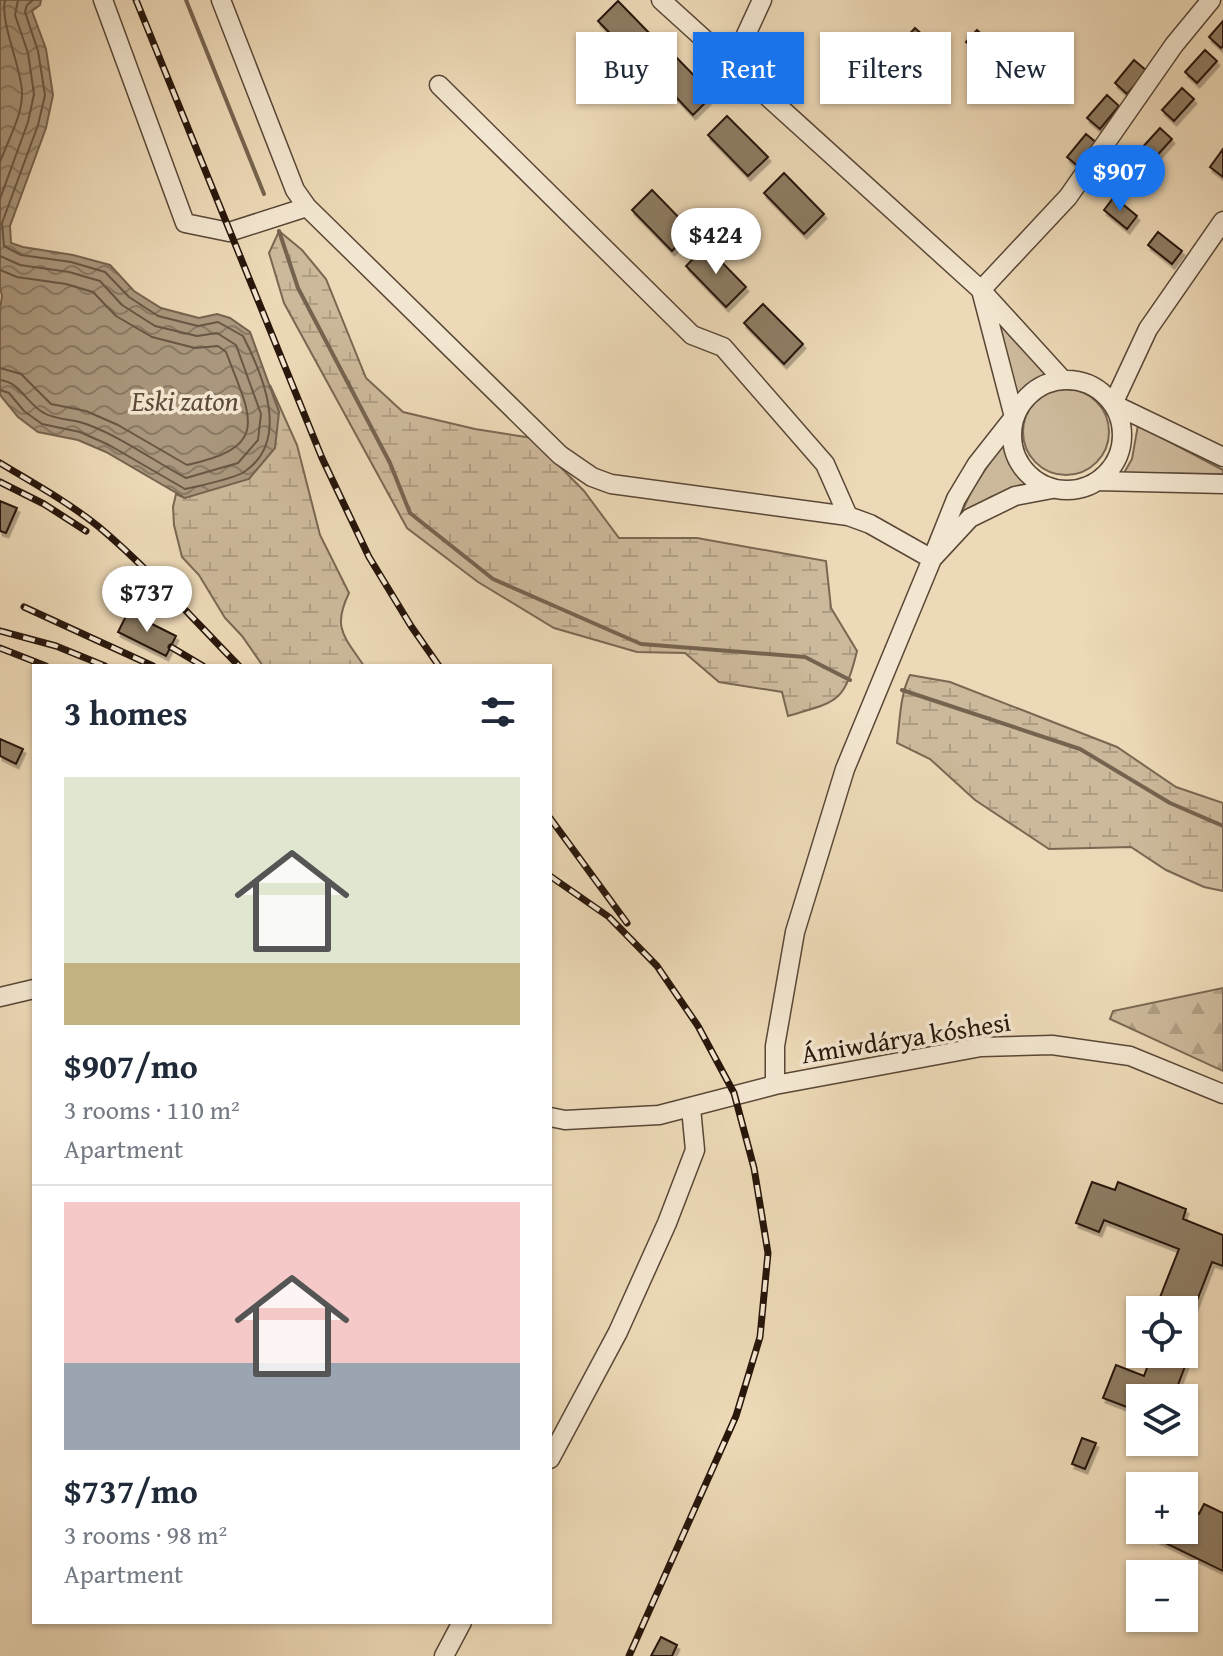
<!DOCTYPE html>
<meta charset="utf-8">
<style>
:root{--surface:#fff;--page:#f6f6f7;--text:#1f2937;--muted:#747a83;--line:#e0e1e3;--accent:#1a73e8}
body{margin:0;font-family:"Gentium Book Plus",serif;background:var(--page);color:var(--text);height:100vh;display:flex;flex-direction:column;font-size:30px;white-space:nowrap}
*{box-sizing:border-box;margin:0}
p{font-size:26px;color:var(--muted)}
.icon{flex:none;width:44px;height:44px;fill:none;stroke:currentColor;stroke-width:2;stroke-linecap:round;stroke-linejoin:round}
.map{position:relative;flex:1;overflow:hidden}
.details{position:absolute;left:32px;top:664px;width:520px;height:960px;display:flex;flex-direction:column;background:var(--surface);border-radius:0px;box-shadow:0 2px 6px #0004}
.details>*{flex:none}
.hud{position:absolute;left:576px;top:32px;width:526px;height:72px;display:flex;gap:16px}
.fabs{position:absolute;left:1126px;top:1296px;display:grid;gap:16px}
.fabs a{display:grid;place-items:center;width:72px;height:72px;border-radius:0px;background:var(--surface);box-shadow:0 2px 6px #0004;font-size:40px}
.price{position:absolute;translate:-50% -68px;padding:0 18px;border-radius:28px;background:#fff;color:#222;font-size:26px;line-height:52px;filter:drop-shadow(0 2px 4px #0008)}
.price::after{content:'';position:absolute;left:50%;top:48px;width:24px;height:18px;margin-left:-12px;background:inherit;clip-path:polygon(0 0,100% 0,50% 100%)}
.price.selected{background:var(--accent);color:#fff}
ul{padding:0;list-style:none}
li{display:grid;align-content:center;gap:16px;height:424px;padding:0 32px}
li+li{border-top:2px solid var(--line)}
li span{display:grid;place-items:center;height:248px;border-radius:0px;color:#555}
li>.icon{margin-inline-start:auto}
span .icon{width:144px;height:144px;fill:#fffc;stroke-width:1}
li b{font-size:34px}
h2{display:flex;justify-content:space-between;align-items:center;height:96px;padding:0 32px;font-size:34px}
.chip{padding:0 28px;border-radius:0px;background:var(--surface);box-shadow:0 2px 6px #0004;font-size:28px;line-height:72px}
.chip.selected{background:var(--accent);color:#fff}
.map>svg:first-child{display:block}
.green{fill:#ccb89a;stroke:#7a6752;stroke-width:2}
.forest{fill:url(#forest-firs);stroke:#7a6752;stroke-width:2}
.wetland{fill:url(#wetland-marsh);stroke:#7a6752;stroke-width:2}
.water{fill:url(#water-waves);stroke:#76634f;stroke-width:2}
.lines{fill:none;stroke-linecap:round;stroke-linejoin:round}
.shore{stroke:#695644;stroke-width:2}
.stream{stroke:#76634f;stroke-width:4}
.building{fill:#8e7b64;stroke:#28160b;stroke-width:2;filter:url(#shadow)}
.minor-casing{stroke:#594736;stroke-width:21}
.minor{stroke:#f3e6d0;stroke-width:18}
.rail-casing{stroke:#28160b;stroke-width:7}
.rail{stroke:#f3e6d0;stroke-width:4;stroke-dasharray:12;stroke-linecap:butt}
.labels{text-anchor:middle;stroke-width:7;stroke-linejoin:round;paint-order:stroke}
.street-label{font-size:26px;fill:#28160b;stroke:#f3e6d0}
.water-label{font-size:28px;font-style:italic;fill:#5c4a39;stroke:#f3e6d0}
</style>
<div class="map">
<svg width="1223" height="1656" viewBox="0 0 1223 1656">
<defs>
<pattern id="forest-firs" width="22" height="20" patternUnits="userSpaceOnUse" patternTransform="scale(2)"><rect width="22" height="20" fill="#ccb89a"/><path d="M5 1l3.5 6h-7zM16 11l3.5 6h-7z" fill="#af9d83"/></pattern>
<pattern id="wetland-marsh" width="20" height="14" patternUnits="userSpaceOnUse" patternTransform="scale(2)"><rect width="20" height="14" fill="#ccb89a"/><path d="M1 5h8M5 5V1M11 12h8M15 12V8" fill="none" stroke="#af9d83"/></pattern>
<pattern id="water-waves" width="16" height="10" patternUnits="userSpaceOnUse" patternTransform="scale(2)"><rect width="16" height="10" fill="#aa977d"/><path d="M0 5q4-4 8 0t8 0" fill="none" stroke="#8a7a65"/></pattern>
<filter id="shadow"><feDropShadow dx="2.5" dy="4.5" stdDeviation="0" flood-color="#0004"/></filter>
</defs>
<rect width="100%" height="100%" fill="#edd9b7"/>
<filter id="stains"><feTurbulence type="fractalNoise" baseFrequency=".0025" numOctaves="4"/><feColorMatrix values="0 0 0 0 .2 0 0 0 0 .09 0 0 0 0 .02 0 0 0 .5 -.17"/></filter>
<radialGradient id="worn" r=".72"><stop offset=".6" stop-color="#630" stop-opacity="0"/><stop offset="1" stop-color="#630" stop-opacity=".3"/></radialGradient>
<path class="green" d="M995,315L1052,376L1024,390L1016,400Z
M1023 432a43 43 0 1 1 86 0a43 43 0 1 1-86 0Z
M1138,425L1223,470V474L1124,473L1132,459Z
M1003,442L1009,463L1028,486L991,497L959,518L972,490Z"/>
<path class="forest" d="M1223,988V1071L1110,1019L1113,1011Z"/>
<path class="wetland" d="M279,231L302,250L326,279L366,378L403,412L475,429L532,438L584,491L619,538H697L826,561L831,608L857,651C844,704 837,701 788,716L782,692L719,682L685,653L637,652L554,628L478,582L407,528L284,303L269,253Z
M270,385L297,445L320,535L349,593C332,628 344,636 364,666H263L242,636L225,618L199,575L182,557L174,525L173,507L176,494L185,498L279,412Z
M910,675L950,682L1117,747L1176,787L1223,803V891L1204,887L1166,870L1131,847L1049,849L975,800L930,759L897,743C900,720 900,695 910,675Z"/>
<path class="water" d="M0,0H41L40,5L32,11L46,49L53,95L46,128L10,226L11,243L23,247L73,255L110,265L134,291L161,308L199,318L217,314L230,318L250,332L279,412L275,448L249,479L185,498L106,452L78,440L38,432L18,417L0,395V309L2,296L0,287Z"/>
<g class="lines">
<path class="shore" d="M0,162C8,140 23,115 22,91C20,64 0,22 5,0
M0,199L28,122L34,94L28,53L15,15L18,0
M0,256L20,265L69,272L100,281L122,305L155,326L197,336L217,333L236,345L261,414L258,440L238,463L186,478C152,460 122,437 86,424C73,419 56,420 44,413C27,404 20,382 0,380
M0,270L17,277L66,284L93,292L116,316L152,337L195,348L218,346L226,352C250,416 273,447 187,465L118,425L86,411L51,404L21,374L0,368
M0,390L9,393L24,411L42,424L80,432L109,445L185,489C199,486 233,479 244,472C291,441 263,375 243,336L218,322L198,326L158,316L129,297L105,272L71,262L21,255L4,246L2,223L38,125L45,95L38,51L25,12L27,5L33,0"/>
<path class="stream" d="M186,0L264,194
M279,231L298,288L390,463L410,513L493,579L641,644L805,657L850,680
M902,690L1080,749L1170,803L1223,826"/>
</g>
<path class="building" d="M618,1L658,42L638,62L598,21Z
M1223,21V46L1221,48L1209,37Z
M915,28L937,48L926,60L904,40Z
M977,30L999,50L988,62L966,42Z
M1205,50L1217,61L1197,83L1185,72Z
M673,54L713,95L693,115L653,73Z
M1008,60L1030,80L1019,93L996,72Z
M1134,60L1147,71L1127,94L1115,83Z
M1182,88L1194,99L1174,121L1162,110Z
M1107,95L1119,106L1100,129L1087,118Z
M727,116L768,157L748,176L708,135Z
M1160,128L1172,139L1152,161L1140,150Z
M1086,134L1098,144L1079,167L1067,157Z
M1223,149V177L1210,167Z
M784,173L824,214L804,234L764,193Z
M652,190L692,231L672,251L632,210Z
M1114,197L1137,216L1127,229L1104,210Z
M1158,232L1182,251L1172,264L1148,245Z
M706,246L746,287L726,307L686,266Z
M763,304L803,344L784,364L744,323Z
M0,501L17,508L6,533L0,531Z
M128,612L176,636L166,656L118,632Z
M0,739L23,749L16,764L0,756Z
M1092,1182L1115,1190L1118,1182L1186,1209L1183,1219L1223,1235V1266L1212,1262L1184,1334V1310H1155L1179,1249L1104,1220L1099,1232L1076,1223Z
M1152,1354H1176L1175,1357L1187,1361L1173,1398H1140V1412L1103,1398L1116,1365L1144,1376Z
M1082,1438L1096,1443L1085,1469L1072,1464Z
M1204,1504L1223,1513V1571L1153,1537L1156,1530H1184V1507L1199,1514Z
M661,1637L677,1645L672,1656H651Z"/>
<g class="lines">
<defs>
<path id="minor" d="M103,0L185,223L229,232L307,207
M221,0L295,190L307,207L560,455L592,477L611,484L848,516L870,524L932,559L845,769L795,932L775,1046V1085
M661,0L981,290L1068,197L1174,45L1211,0
M732,65L762,0
M439,85L692,335L723,347L825,464L848,516
M1223,221L1148,329L1113,404L1223,457
M1012 435a55 55 0 1 1 110 0a55 55 0 1 1-110 0Z
M1098,481L1223,484
M1052,489L1015,496L970,518L932,559L956,499L977,464L1014,417L981,290L1063,380
M0,997L34,989
M550,1117L565,1120L659,1115L775,1085L981,1047L1052,1045L1130,1056L1223,1094
M550,1459L618,1332L667,1223L695,1150L691,1108
M444,1656L462,1622"/>
</defs>
<use href="#minor" class="minor-casing"/>
<use href="#minor" class="minor"/>
<defs>
<path id="rail" d="M136,0L322,458L369,557L411,626L439,666
M0,463C33,483 68,502 99,527C149,569 193,619 239,666
M0,482L44,504L86,531
M24,607L153,666
M0,631L56,646L105,666
M171,647L203,666
M0,648L46,666
M550,818L627,923
M550,876L609,917L657,966L698,1026L734,1093L754,1168L768,1253L760,1337L736,1416L629,1656"/>
</defs>
<use href="#rail" class="rail-casing"/>
<use href="#rail" class="rail"/>
</g>
<g class="labels">
<g class="street-label">
<text transform="translate(906 1038) rotate(-9)" y="9">Ámiwdárya kóshesi</text>
</g>
<g class="water-label">
<text x="185" y="411">Eski zaton</text>
</g>
</g>
<rect width="100%" height="100%" filter="url(#stains)"/>
<rect width="100%" height="100%" fill="url(#worn)"/>
</svg>
<div class="fabs">
<a><svg class="icon" aria-label="locate" viewBox="0 0 24 24"><circle cx="12" cy="12" r="6"/><path d="M12 2v4M12 18v4M2 12h4M18 12h4"/></svg></a>
<a><svg class="icon" aria-label="layers" viewBox="0 0 24 24"><path d="M12 4l9 5-9 5-9-5zM3 14l9 5 9-5"/></svg></a>
<a>+</a>
<a>−</a>
</div>
<b class="price selected" style="left:1120px;top:213px">$907</b>
<b class="price" style="left:716px;top:276px">$424</b>
<b class="price" style="left:147px;top:634px">$737</b>
<div class="hud">
<a class="chip">Buy</a>
<a class="chip selected">Rent</a>
<a class="chip">Filters</a>
<a class="chip">New</a>
</div>
<section class="details">
<h2>3 homes<svg class="icon" aria-label="filters" viewBox="0 0 24 24"><path d="M4 7h16M4 17h16"/><circle cx="9" cy="7" r="2"/><circle cx="15" cy="17" r="2"/></svg></h2>
<ul>
<li><span style="background:linear-gradient(#dfe7d0 75%,#c2b280 0)"><svg class="icon" aria-label="home" viewBox="0 0 24 24"><path d="M3 11l9-7 9 7M6 9v11h12V9"/></svg></span><div><b>$907/mo</b><p>3 rooms · 110 m²</p><p>Apartment</p></div></li>
<li><span style="background:linear-gradient(#f6c9c9 65%,#9aa5b1 0)"><svg class="icon" aria-label="home" viewBox="0 0 24 24"><path d="M3 11l9-7 9 7M6 9v11h12V9"/></svg></span><div><b>$737/mo</b><p>3 rooms · 98 m²</p><p>Apartment</p></div></li>
</ul>
</section>
</div>
